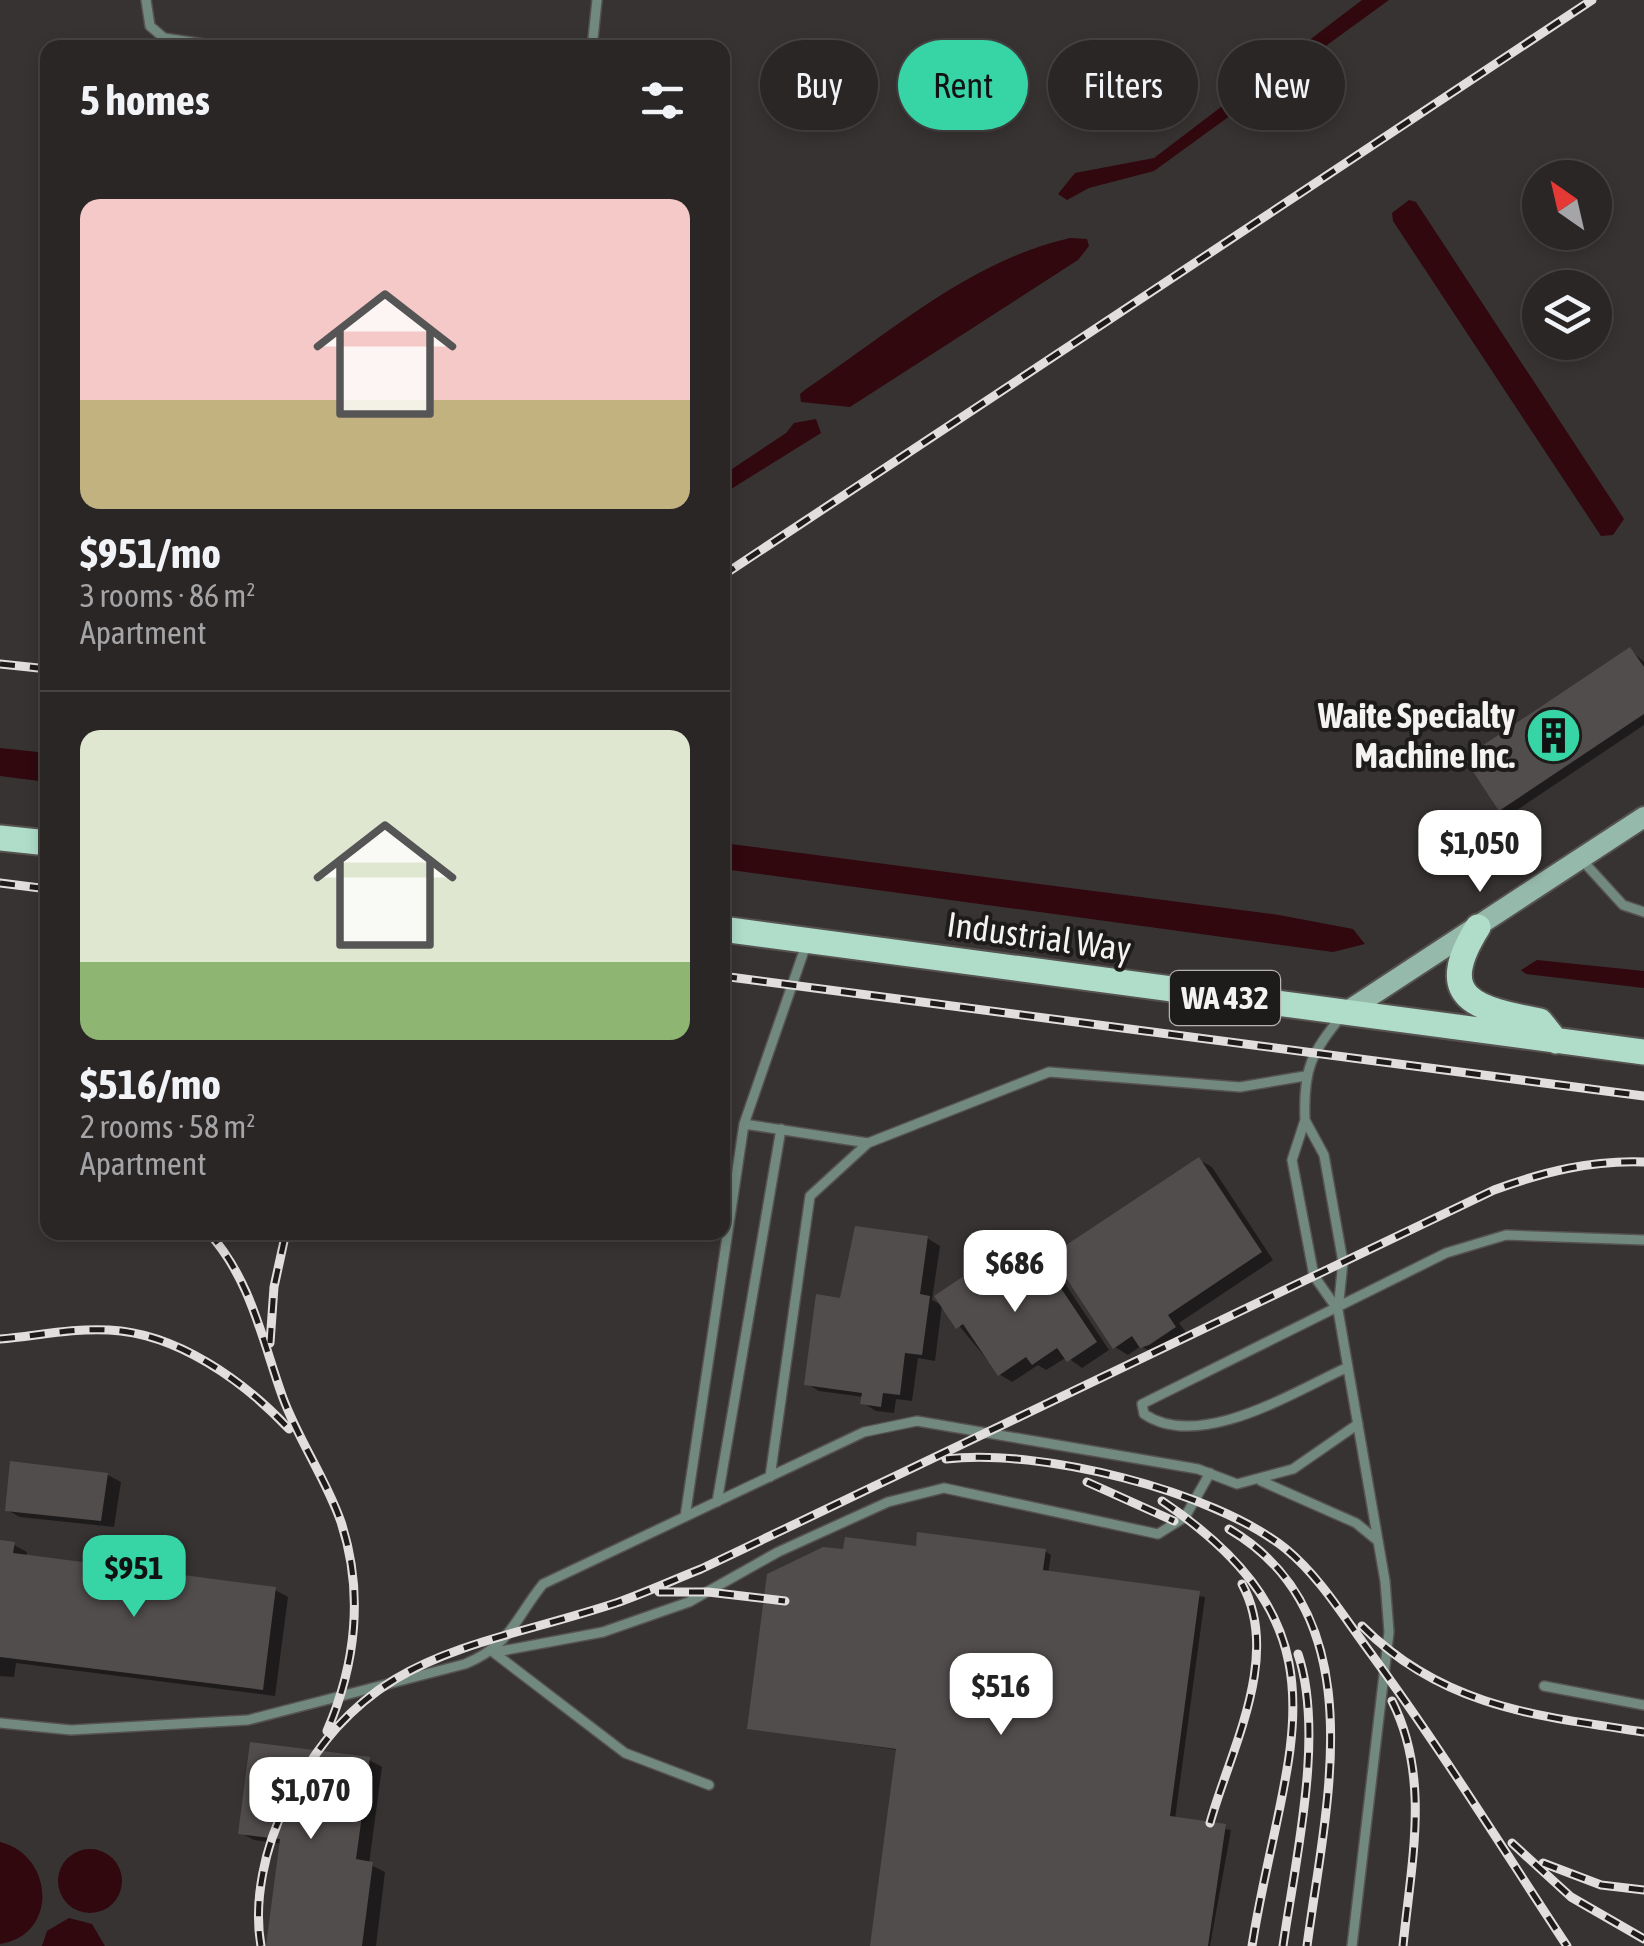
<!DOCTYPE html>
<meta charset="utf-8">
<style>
:root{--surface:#2a2626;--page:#322e2e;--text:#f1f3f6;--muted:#a5a5a7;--line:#464343;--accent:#37d4a6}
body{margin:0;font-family:"Asap Condensed",sans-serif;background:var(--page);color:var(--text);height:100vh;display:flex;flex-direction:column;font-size:38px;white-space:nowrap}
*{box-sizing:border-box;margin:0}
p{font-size:32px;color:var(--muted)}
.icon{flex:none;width:55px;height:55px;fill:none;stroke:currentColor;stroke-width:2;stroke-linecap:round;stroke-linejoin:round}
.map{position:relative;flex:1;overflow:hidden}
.drawer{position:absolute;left:40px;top:40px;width:690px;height:1200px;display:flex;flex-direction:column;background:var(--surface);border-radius:20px;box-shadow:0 5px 15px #0003,0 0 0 2px var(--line)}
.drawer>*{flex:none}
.guide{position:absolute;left:760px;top:40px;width:732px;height:90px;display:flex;gap:20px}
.needle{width:65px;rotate:326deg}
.tools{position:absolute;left:1522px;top:160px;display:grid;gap:20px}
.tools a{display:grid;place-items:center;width:90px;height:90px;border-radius:50%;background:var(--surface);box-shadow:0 5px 15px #0003,0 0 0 2px var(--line);font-size:50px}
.price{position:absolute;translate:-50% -85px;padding:0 22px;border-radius:20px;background:#fff;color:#222;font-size:32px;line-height:65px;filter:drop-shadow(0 2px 5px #0008)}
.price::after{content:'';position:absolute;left:50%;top:60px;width:30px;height:22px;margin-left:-15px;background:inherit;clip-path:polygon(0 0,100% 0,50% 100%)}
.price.active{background:var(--accent);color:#111}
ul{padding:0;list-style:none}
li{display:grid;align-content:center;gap:20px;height:530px;padding:0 40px}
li+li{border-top:2px solid var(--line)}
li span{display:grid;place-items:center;height:310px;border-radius:20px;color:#555}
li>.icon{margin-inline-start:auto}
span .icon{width:180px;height:180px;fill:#fffc;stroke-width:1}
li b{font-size:42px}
h2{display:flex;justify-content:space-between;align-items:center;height:120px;padding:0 40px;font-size:42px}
.tag{padding:0 35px;border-radius:45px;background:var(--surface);box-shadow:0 5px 15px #0003,0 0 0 2px var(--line);font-size:35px;line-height:90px}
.tag.active{background:var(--accent);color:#111}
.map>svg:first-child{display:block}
.water{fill:#30080e}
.shadow{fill:#0007}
.building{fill:#524d4d}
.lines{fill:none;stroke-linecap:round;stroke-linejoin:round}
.lane-casing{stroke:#565252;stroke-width:12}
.secondary-casing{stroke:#565252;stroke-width:24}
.primary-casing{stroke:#565252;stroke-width:29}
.lane{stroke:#728980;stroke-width:9}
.secondary{stroke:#95b9aa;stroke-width:20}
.primary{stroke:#afddca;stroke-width:25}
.rail-casing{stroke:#e2dede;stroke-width:9}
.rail{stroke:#1e1b1b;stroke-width:5;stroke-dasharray:15;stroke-linecap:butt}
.labels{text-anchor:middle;stroke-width:8;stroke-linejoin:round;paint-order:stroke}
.shield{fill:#1e1b1b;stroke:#b4b2b2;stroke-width:2.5}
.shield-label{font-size:32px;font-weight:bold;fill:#f5f2f2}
.poi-label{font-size:35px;font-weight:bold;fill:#f5f2f2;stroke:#1e1b1b;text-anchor:end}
.street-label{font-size:35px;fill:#f5f2f2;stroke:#1e1b1b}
</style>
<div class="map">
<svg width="1644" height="1946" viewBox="0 0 1644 1946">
<rect width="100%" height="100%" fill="#383333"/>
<path class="water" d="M1362,0H1389L1154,171L1089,188L1067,200L1058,194L1075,173L1154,158Z
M1409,200L1416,202L1624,519L1613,535L1601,536L1393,221L1392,213Z
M1070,238L1087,239L1089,246L1078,260L850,407L801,402L800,394L806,389C888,334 971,260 1070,238Z
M816,419L821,433L723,494V475L786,433L794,423Z
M0,748L47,753V782L0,776Z
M723,843L1279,915L1353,929L1365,944L1333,952L723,869Z
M1537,960L1644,971V988L1526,974L1521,970Z
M0,1842C54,1855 59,1935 0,1944Z
M58 1881a32 32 0 1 1 64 0a32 32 0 1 1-64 0Z
M69,1918L92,1924L105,1946H42L47,1931Z"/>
<path class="shadow" d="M1630,650L1644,662V725L1511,814L1501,809Z
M1199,1160L1212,1167L1273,1260L1179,1323L1188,1335L1163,1352L1155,1354L1141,1346L1128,1355L1115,1347Z
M927,1238L940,1246L932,1300L942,1305L998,1256L1012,1263L1025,1283L1047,1269L1060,1276L1109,1350L1082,1368L1067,1357L1046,1370L1038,1365L1012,1382L999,1374L942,1305L935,1361L918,1358L912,1401L896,1399L894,1413L876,1411L863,1403L864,1397L819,1391L806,1383L842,1300Z
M108,1475L121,1482L114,1527L20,1517L7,1510Z
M0,1543L14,1545L27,1552L26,1558L275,1590L288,1597L275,1696L16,1663L14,1677L0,1676Z
M918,1549L1045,1551L1051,1555L1048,1574L1205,1597L1175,1819L1231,1830L1210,1946H872L898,1750L750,1728Z
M369,1760L382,1767L369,1864L385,1872L376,1946H268L282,1844L254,1840L241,1833Z"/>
<path class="building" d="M1630,647L1644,667V714L1499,811L1464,758Z
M1199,1157L1262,1252L1168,1315L1176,1327L1149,1345L1140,1348L1132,1336L1113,1349L1051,1255Z
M855,1226L928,1236L920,1294L930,1296L922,1355L905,1353L900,1395L883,1393L881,1407L860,1404L862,1393L804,1385L816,1294L840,1298Z
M998,1253L1019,1284L1046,1266L1097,1342L1067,1362L1057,1348L1032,1365L1026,1357L998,1376L963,1324L956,1329L934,1296Z
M10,1461L108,1473L101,1521L5,1511Z
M917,1532L1046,1549L1043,1570L1200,1591L1170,1816L1226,1824L1208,1946H870L896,1749L747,1729L767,1574L823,1547L843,1549L845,1537L916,1546Z
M0,1540L15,1542L13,1553L276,1587L263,1690L0,1657Z
M250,1742L370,1757L356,1859L373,1862L362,1946H266L280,1839L238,1834Z"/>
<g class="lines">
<defs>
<path id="lane" d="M146,0L150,26L164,38L231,48
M592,48L597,0
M1581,859L1623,905L1644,912
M806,945L744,1124L868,1143L1049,1072L1240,1087L1305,1076
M1305,1120C1303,1068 1311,1054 1343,1014
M1338,1310L1314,1276L1292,1160L1305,1120L1324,1155L1343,1262L1338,1310L1385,1581L1389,1632L1352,1946
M1348,1367C1295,1391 1200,1452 1144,1414L1142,1404L1446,1253L1506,1235L1644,1240
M770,1477L810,1196L868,1143
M1261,1481L1356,1523L1378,1541
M717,1502L781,1129
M685,1517L744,1124
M493,1652L625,1753L709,1785
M496,1652L603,1632L689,1602L778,1552L888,1502L944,1488L1158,1534L1185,1517L1210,1473
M1544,1686L1644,1705
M0,1723L71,1730L248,1720L465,1664C511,1645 514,1620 543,1584L864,1432L917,1421L1198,1469L1237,1484L1293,1469L1358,1424"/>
<path id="secondary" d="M1343,1014L1644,817"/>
<path id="primary" d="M0,838L48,843
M1478,927C1432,1000 1478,1009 1540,1021L1556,1041
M722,929L1644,1052"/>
</defs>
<use href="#lane" class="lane-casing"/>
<use href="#secondary" class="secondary-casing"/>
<use href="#primary" class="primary-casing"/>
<use href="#lane" class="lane"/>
<use href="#secondary" class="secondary"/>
<use href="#primary" class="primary"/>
<defs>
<path id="rail" d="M722,576L1592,0
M0,664L48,669
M0,883L48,889
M722,976L1644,1096
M208,1232C251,1279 262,1340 283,1398C299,1441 326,1479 341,1522C364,1592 356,1664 327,1731
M0,1339C36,1336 72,1328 109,1330C177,1333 244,1381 289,1429
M270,1343L274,1287L286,1232
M946,1459C1039,1448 1212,1490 1286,1549C1321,1578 1345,1619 1372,1655C1441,1749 1503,1849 1567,1946
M1087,1482L1174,1521
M1162,1501C1361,1635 1282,1753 1252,1946
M1229,1529C1377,1616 1325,1808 1307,1946
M659,1592H708L785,1601
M1362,1626C1443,1707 1537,1716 1644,1732
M1392,1701C1431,1778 1411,1863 1403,1946
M1210,1823C1230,1751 1282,1657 1242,1584
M1512,1843L1571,1897L1644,1939
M1543,1863L1601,1885L1644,1890
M261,1946C253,1901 265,1846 286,1805C363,1649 469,1651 616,1603C645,1593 673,1580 701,1569L1494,1190C1543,1172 1591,1160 1644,1162
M1283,1946C1295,1862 1325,1734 1298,1654"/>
</defs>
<use href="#rail" class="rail-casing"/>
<use href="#rail" class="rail"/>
</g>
<defs>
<symbol id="building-disc" viewBox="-11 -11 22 22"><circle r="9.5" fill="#37d4a6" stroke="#1e1b1b"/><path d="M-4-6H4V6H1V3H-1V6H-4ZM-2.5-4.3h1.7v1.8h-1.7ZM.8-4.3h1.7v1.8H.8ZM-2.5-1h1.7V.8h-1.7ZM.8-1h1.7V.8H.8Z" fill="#111"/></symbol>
</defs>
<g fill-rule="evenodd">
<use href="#building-disc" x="1522" y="704" width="63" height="63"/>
</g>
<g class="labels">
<rect class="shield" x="1170" y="971" width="110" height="54" rx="8"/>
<g class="shield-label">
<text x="1225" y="1009">WA 432</text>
</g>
<g class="poi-label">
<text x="1515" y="728">Waite Specialty<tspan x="1515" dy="40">Machine Inc.</tspan></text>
</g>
<g class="street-label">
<text transform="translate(1039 937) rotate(8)" y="12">Industrial Way</text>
</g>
</g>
</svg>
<div class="tools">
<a><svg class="needle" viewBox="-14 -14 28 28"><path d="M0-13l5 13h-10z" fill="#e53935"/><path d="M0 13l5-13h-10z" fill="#a5a5a7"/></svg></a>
<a><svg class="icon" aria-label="layers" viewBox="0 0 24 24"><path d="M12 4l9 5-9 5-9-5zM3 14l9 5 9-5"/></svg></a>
</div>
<b class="price" style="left:1480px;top:895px">$1,050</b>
<b class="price" style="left:1015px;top:1315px">$686</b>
<b class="price active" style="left:134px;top:1620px">$951</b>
<b class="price" style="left:1001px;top:1738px">$516</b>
<b class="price" style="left:311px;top:1842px">$1,070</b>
<div class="guide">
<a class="tag">Buy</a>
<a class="tag active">Rent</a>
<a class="tag">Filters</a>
<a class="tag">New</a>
</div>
<section class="drawer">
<h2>5 homes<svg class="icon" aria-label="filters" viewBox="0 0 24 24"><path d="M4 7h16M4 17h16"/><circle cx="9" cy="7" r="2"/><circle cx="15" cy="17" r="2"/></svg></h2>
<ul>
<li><span style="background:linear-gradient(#f6c9c9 65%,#c2b280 0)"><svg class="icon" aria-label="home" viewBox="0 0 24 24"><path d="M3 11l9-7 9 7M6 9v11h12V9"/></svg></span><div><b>$951/mo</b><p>3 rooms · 86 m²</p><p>Apartment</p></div></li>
<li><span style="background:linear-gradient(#dfe7d0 75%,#8fb573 0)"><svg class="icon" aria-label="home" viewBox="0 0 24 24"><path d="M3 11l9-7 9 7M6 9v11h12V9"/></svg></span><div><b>$516/mo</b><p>2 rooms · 58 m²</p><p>Apartment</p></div></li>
</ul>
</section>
</div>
